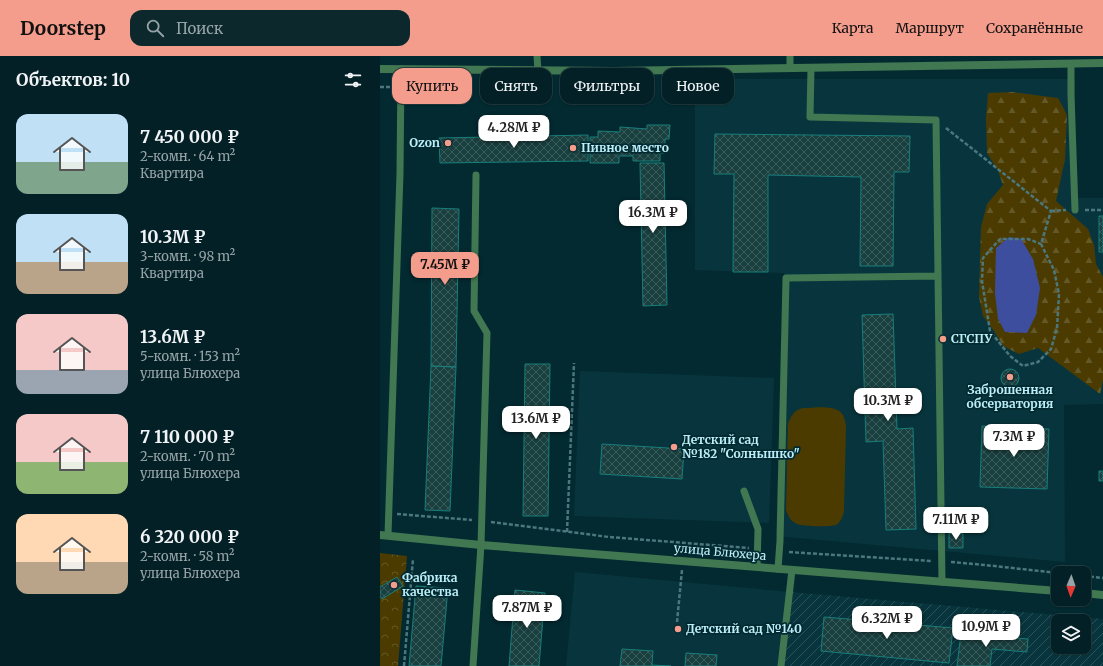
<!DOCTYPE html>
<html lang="ru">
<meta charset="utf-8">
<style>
:root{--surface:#022025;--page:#0c282d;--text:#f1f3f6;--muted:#96a3a7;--line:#233e42;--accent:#f49d8c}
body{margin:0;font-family:Merriweather,serif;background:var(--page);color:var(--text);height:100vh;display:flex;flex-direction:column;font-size:15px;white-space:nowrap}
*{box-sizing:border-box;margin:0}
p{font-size:13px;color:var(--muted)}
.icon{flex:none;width:22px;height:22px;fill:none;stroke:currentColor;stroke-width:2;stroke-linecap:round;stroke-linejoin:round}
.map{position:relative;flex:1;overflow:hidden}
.details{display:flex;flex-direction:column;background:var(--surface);width:380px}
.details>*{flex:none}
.banner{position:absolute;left:12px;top:12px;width:380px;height:36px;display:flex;gap:8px}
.needle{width:26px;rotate:182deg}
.buttons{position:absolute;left:671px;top:510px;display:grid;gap:8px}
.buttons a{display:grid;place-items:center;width:40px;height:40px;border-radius:8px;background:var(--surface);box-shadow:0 1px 3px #0004,0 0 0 1px var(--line);font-size:20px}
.price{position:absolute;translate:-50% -34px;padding:0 9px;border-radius:8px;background:#fff;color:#222;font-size:13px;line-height:26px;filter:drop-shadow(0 1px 2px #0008)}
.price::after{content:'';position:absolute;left:50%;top:24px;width:12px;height:9px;margin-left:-6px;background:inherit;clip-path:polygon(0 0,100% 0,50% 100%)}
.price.active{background:var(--accent);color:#111}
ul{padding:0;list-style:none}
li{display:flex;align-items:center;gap:12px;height:100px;padding:0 16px}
li span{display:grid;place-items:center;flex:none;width:112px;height:80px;border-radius:12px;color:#555}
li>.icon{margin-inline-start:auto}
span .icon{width:48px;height:48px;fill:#fffc;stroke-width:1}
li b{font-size:17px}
h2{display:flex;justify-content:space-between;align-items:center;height:48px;padding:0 16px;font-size:17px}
.pill{padding:0 14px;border-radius:12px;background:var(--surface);box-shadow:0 1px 3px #0004,0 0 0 1px var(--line);font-size:14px;line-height:36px}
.pill.active{background:var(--accent);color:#111}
header{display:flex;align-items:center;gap:24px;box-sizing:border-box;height:56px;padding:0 20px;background:var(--accent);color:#111}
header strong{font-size:19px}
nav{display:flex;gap:22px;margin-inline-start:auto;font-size:14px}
.search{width:280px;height:36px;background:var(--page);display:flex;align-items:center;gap:10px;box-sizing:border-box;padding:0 14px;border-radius:12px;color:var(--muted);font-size:15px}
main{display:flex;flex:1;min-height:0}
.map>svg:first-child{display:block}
.built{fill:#08353d}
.industrial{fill:url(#industrial-furrows);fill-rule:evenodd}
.forest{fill:url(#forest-firs)}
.park{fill:url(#park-crowns)}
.garden{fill:#4b3b01}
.water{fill:#3e4e9e}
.building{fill:url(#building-cross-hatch);stroke:#187e7b}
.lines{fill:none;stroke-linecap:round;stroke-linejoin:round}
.path{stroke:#4b777f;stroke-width:2.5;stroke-dasharray:4 2;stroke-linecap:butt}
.lane{stroke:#417851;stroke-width:7}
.street{stroke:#417851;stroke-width:8}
.poi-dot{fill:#f49d8c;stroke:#032a31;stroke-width:1.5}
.labels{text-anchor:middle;stroke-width:3.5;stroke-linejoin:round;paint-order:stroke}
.poi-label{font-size:12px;font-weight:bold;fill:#bbeef9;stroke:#032a31;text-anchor:start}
.street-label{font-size:12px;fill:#bbeef9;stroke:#032a31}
</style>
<header>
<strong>Doorstep</strong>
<div class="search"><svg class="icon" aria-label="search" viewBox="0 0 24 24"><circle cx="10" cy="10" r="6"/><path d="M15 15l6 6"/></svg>Поиск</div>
<nav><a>Карта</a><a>Маршрут</a><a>Сохранённые</a></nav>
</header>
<main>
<section class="details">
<h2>Объектов: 10<svg class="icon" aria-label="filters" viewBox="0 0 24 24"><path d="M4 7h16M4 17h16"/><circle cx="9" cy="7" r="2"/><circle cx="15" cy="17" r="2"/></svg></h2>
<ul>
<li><span style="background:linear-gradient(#bfe0f5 60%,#7fa58c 0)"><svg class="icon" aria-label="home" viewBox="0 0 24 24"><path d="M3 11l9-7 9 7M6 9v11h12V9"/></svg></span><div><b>7 450 000 ₽</b><p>2-комн. · 64 m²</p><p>Квартира</p></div></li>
<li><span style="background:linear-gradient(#bfe0f5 60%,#b9a48a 0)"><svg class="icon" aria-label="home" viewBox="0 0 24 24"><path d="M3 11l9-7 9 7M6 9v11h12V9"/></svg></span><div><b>10.3M ₽</b><p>3-комн. · 98 m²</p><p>Квартира</p></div></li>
<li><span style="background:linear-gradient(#f6c9c9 70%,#9aa5b1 0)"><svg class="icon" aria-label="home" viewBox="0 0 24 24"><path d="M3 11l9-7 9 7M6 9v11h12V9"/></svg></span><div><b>13.6M ₽</b><p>5-комн. · 153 m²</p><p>улица Блюхера</p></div></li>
<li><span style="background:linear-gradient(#f6c9c9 60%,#8fb573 0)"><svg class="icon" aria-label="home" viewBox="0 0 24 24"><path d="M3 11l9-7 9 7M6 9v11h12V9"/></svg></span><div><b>7 110 000 ₽</b><p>2-комн. · 70 m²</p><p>улица Блюхера</p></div></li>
<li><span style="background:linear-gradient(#ffd9b3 60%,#b9a48a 0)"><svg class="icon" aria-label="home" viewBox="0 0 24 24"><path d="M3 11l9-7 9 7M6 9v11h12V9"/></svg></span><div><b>6 320 000 ₽</b><p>2-комн. · 58 m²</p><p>улица Блюхера</p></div></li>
</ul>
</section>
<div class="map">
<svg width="723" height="610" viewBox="0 0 723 610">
<defs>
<pattern id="industrial-furrows" width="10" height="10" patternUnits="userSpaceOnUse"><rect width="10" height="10" fill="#08353d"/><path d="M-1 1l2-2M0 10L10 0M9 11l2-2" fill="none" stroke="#2a535a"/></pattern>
<pattern id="forest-firs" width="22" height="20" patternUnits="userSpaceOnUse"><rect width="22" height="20" fill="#4b3b01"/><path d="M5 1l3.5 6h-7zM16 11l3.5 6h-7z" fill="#635827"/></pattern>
<pattern id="park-crowns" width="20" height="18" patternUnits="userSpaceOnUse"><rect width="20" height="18" fill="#4b3b01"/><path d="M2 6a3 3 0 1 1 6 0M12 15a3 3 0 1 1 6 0" fill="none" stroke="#635827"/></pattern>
<pattern id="building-cross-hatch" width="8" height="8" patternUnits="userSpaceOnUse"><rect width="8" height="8" fill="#193f3e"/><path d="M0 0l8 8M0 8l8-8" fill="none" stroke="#385b5b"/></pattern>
</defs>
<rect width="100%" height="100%" fill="#032a31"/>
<path class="built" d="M315,23H695V142H723V348L684,349L685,506L396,480L404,217L315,214Z
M200,315L394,322L389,467L194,460Z
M195,516L410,536L403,610H186Z"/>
<path class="industrial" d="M410,536L723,563V610H403ZM678,565H704V591H678Z"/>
<path class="forest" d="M632,36L678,42L687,59L685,103L676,145L708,173L714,189L716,208L723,221V324L720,338L658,292L639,298L623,290L614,275L603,260L599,241L601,171L607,148L623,129L618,115L607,97L606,62L608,37Z"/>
<path class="park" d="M0,497L27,500L18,610H0Z"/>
<path class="garden" d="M423,352C433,352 450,349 459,355C464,358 465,364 466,370L464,455C463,460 461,466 456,469C450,471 420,471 415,467C410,464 408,459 406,454L408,368C411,360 414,354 423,352Z"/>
<path class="water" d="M629,181L641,183L653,203L660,232L656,259L647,277L625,276L618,263L615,237L616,192Z"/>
<path class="building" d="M267,69H290L289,83H285V97H280V105H253V100H239V107H210V81H218V75L240,76V71L267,73Z
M335,78L530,80L529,116H514L513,210H480L481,121L388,119V216H353L354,118H334Z
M208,79V105L60,107L59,82Z
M260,107H284L287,249L263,250Z
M52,152L79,153L76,311L51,310Z
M719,160H723V196H719Z
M513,258L517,373L533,372L536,473L506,474L503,385L486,386L482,259Z
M145,308H170L168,460H143Z
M51,310L76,311L70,455L45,454Z
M621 322a9 9 0 1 1 18 0a9 9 0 1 1-18 0Z
M602,370L669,373L667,433L600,431Z
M222,388L304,393L302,423L220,418Z
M719,415H723V425H719Z
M569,477L583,478V492H569Z
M17,521L23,530L2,543L0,540V531Z
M36,530L68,532L61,610H29Z
M135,534L165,537L159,610H129Z
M444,561L573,572L569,607L441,595Z
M581,577L648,583L647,596L612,593L610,610H577Z
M242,593L273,595L272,609L291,610H240Z
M306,597L337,599L336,610H305Z"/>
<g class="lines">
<path class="path" d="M30,30L53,29
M0,31H11
M566,72L671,155L661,188L674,214L679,238L677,272L671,293L658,306L643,310L630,300L610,275L602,225L603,202L620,183H648L661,188
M705,154H723
M671,155L686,154
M17,458L92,464
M111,466L229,481L369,492
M187,476L194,307
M409,496L552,505
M571,506L605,509L678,517
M704,520L723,522
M297,566L302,514
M24,610L33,503"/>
<path class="lane" d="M157,0L158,15
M691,8V39L695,154
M410,12V0
M431,12L430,61L556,64L562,526
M364,435L378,473L377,511
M8,479L20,118L21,13
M398,513L400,485L406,222L558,220
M93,610L101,489L107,277L94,255L96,119
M401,610L412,514"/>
<path class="street" d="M0,13L234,15L723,7
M0,479L101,489L678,535
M704,537L723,539"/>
</g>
<g class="poi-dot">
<circle cx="68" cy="87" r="4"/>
<circle cx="193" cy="92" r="4"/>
<circle cx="563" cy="283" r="4"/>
<circle cx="630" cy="321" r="4"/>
<circle cx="294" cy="391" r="4"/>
<circle cx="14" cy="529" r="4"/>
<circle cx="298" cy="573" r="4"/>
</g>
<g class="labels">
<g class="poi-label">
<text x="60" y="91" text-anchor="end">Ozon</text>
<text x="201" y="96">Пивное место</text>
<text x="571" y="287">СГСПУ</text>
<text x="630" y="338" text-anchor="middle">Заброшенная<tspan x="630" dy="14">обсерватория</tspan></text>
<text x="302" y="388">Детский сад<tspan x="302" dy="14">№182 "Солнышко"</tspan></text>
<text x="22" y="526">Фабрика<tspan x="22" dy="14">качества</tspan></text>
<text x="306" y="577">Детский сад №140</text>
</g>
<g class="street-label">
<text transform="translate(340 496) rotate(5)" y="4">улица Блюхера</text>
</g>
</g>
</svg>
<div class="buttons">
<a><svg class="needle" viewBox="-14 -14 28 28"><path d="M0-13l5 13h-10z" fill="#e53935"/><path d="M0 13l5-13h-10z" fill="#96a3a7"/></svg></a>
<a><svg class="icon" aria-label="layers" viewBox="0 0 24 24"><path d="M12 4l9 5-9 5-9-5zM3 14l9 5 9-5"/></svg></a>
</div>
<b class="price" style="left:134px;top:93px">4.28M ₽</b>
<b class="price" style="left:273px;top:178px">16.3M ₽</b>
<b class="price active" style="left:65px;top:230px">7.45M ₽</b>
<b class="price" style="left:508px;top:366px">10.3M ₽</b>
<b class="price" style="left:156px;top:384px">13.6M ₽</b>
<b class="price" style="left:634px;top:402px">7.3M ₽</b>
<b class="price" style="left:576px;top:485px">7.11M ₽</b>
<b class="price" style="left:147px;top:573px">7.87M ₽</b>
<b class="price" style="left:507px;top:584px">6.32M ₽</b>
<b class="price" style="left:606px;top:592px">10.9M ₽</b>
<div class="banner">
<a class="pill active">Купить</a>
<a class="pill">Снять</a>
<a class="pill">Фильтры</a>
<a class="pill">Новое</a>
</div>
</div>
</main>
